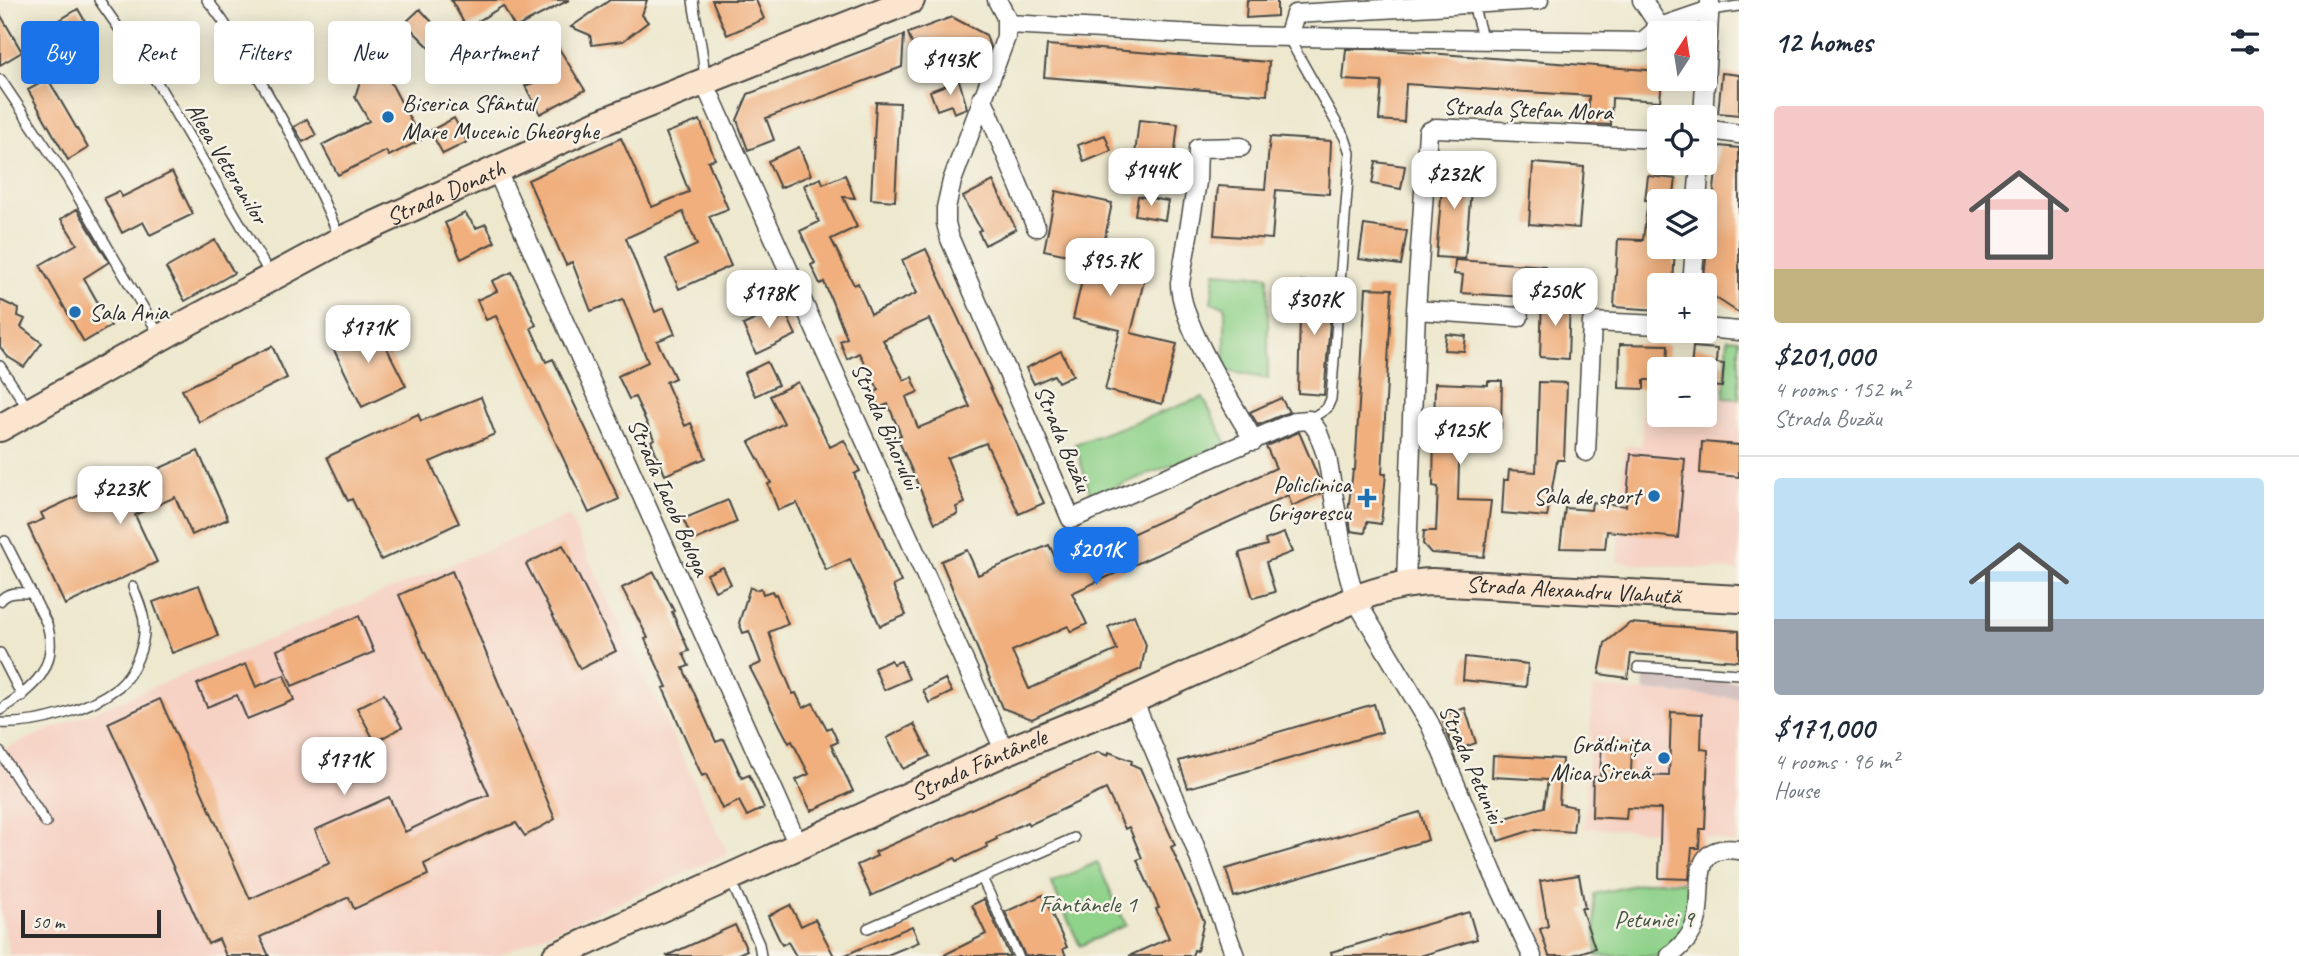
<!DOCTYPE html>
<meta charset="utf-8">
<style>
:root{--surface:#fff;--page:#f2f2f3;--text:#1f2937;--muted:#747a83;--line:#e0e1e3;--accent:#1a73e8}
body{margin:0;font-family:Caveat,sans-serif;background:var(--page);color:var(--text);height:100vh;display:flex;flex-direction:column;font-size:26px;white-space:nowrap}
*{box-sizing:border-box;margin:0}
p{font-size:23px;color:var(--muted)}
.icon{flex:none;width:38px;height:38px;fill:none;stroke:currentColor;stroke-width:2;stroke-linecap:round;stroke-linejoin:round}
.map{position:relative;flex:1;overflow:hidden}
.panel{display:flex;flex-direction:column;background:var(--surface);width:560px}
.panel>*{flex:none}
.guide{position:absolute;left:21px;top:21px;width:665px;height:63px;display:flex;gap:14px}
.needle{width:46px;rotate:12deg}
.fabs{position:absolute;left:1647px;top:21px;display:grid;gap:14px}
.fabs a{display:grid;place-items:center;width:70px;height:70px;border-radius:7px;background:var(--surface);box-shadow:0 4px 18px #0003;font-size:35px}
.scale{position:absolute;left:21px;bottom:18px;width:140px;box-sizing:border-box;padding-left:7px;border:4px solid #2b2b2b;border-top:0;font-size:19px;line-height:24px;white-space:nowrap;color:#2b2b2b;-webkit-text-stroke:5px #f7f3e8;paint-order:stroke}
.price{position:absolute;translate:-50% -60px;padding:0 16px;border-radius:14px;background:#fff;color:#222;font-size:23px;line-height:46px;filter:drop-shadow(0 2px 4px #0008)}
.price::after{content:'';position:absolute;left:50%;top:42px;width:21px;height:16px;margin-left:-10px;background:inherit;clip-path:polygon(0 0,100% 0,50% 100%)}
.price.active{background:var(--accent);color:#fff}
ul{padding:0;list-style:none}
li{display:grid;align-content:center;gap:14px;height:371px;padding:0 35px}
li+li{border-top:2px solid var(--line)}
li span{display:grid;place-items:center;height:217px;border-radius:7px;color:#555}
li>.icon{margin-inline-start:auto}
span .icon{width:126px;height:126px;fill:#fffc;stroke-width:1}
li b{font-size:30px}
h2{display:flex;justify-content:space-between;align-items:center;height:84px;padding:0 35px;font-size:30px}
.tag{padding:0 24px;border-radius:7px;background:var(--surface);box-shadow:0 4px 18px #0003;font-size:24px;line-height:63px}
.tag.active{background:var(--accent);color:#fff}
main{display:flex;flex:1;min-height:0}
.map>svg:first-child{display:block}
.built{fill:#f6d2c4}
.industrial{fill:#d1bfbe}
.green{fill:#8fd28a;stroke:#5d7e5a;stroke-width:2}
.building{fill:#f0af7d;fill-rule:evenodd}
.lines{fill:none;stroke-linecap:round;stroke-linejoin:round}
.lane-casing{stroke:#484743;stroke-width:12}
.street-casing{stroke:#484743;stroke-width:21}
.secondary-casing{stroke:#484743;stroke-width:30}
.lane{stroke:#fff;stroke-width:9}
.street{stroke:#fff;stroke-width:18}
.secondary{stroke:#fbe5cf;stroke-width:26}
.poi-dot{fill:#1f6fb2;stroke:#f7f3e8;stroke-width:2.5}
.labels{text-anchor:middle;stroke-width:5;stroke-linejoin:round;paint-order:stroke}
.poi-label{font-size:24px;fill:#2b2b2b;stroke:#f7f3e8;text-anchor:end}
.street-label{font-size:24px;fill:#2b2b2b;stroke:#f7f3e8}
.park-label{font-size:24px;fill:#445543;stroke:#f7f3e8}
</style>
<main>
<div class="map">
<svg width="1739" height="956" viewBox="0 0 1739 956">
<rect width="100%" height="100%" fill="#f7f3e8"/>
<filter id="ink" filterUnits="userSpaceOnUse"><feTurbulence type="fractalNoise" baseFrequency=".0143" numOctaves="2"/><feDisplacementMap in="SourceGraphic" scale="14" xChannelSelector="R" yChannelSelector="G"/><feConvolveMatrix kernelMatrix="1 2 1 2 8 2 1 2 1" color-interpolation-filters="sRGB"/></filter>
<filter id="wash" filterUnits="userSpaceOnUse"><feTurbulence type="fractalNoise" baseFrequency=".00686" numOctaves="4" result="noise"/><feDisplacementMap in="SourceGraphic" scale="28" xChannelSelector="R" yChannelSelector="G"/><feGaussianBlur stdDeviation="1.57" result="paint"/><feColorMatrix in="noise" values="0 0 0 0 0 0 0 0 0 0 0 0 0 0 0 0 0 1.4 0 .05"/><feComposite in="paint" operator="in"/></filter>
<g filter="url(#wash)">
<rect width="100%" height="100%" fill="#ede8ce"/>
<path class="built" d="M1728,338L1739,339V571L1617,562L1625,446H1641L1644,393L1659,394V415H1704L1705,397L1724,398Z
M569,516L728,854L496,956H10L0,910V750Z
M1593,688L1739,698V819L1735,844L1703,835V851L1695,852L1694,882L1654,881V831L1584,828Z"/>
<path class="industrial" d="M1644,676L1739,682V698L1643,691Z"/>
<path class="green" d="M1215,272L1268,276V379L1225,371V306L1211,303Z
M1728,338L1739,339V399L1724,398Z
M1203,397L1227,444L1091,496L1075,444Z
M1097,862L1126,925L1080,946L1051,883Z
M1654,881L1698,882L1697,920L1670,956H1597L1594,894Z"/>
<g id="blocks">
<path class="building" d="M451,0H569L515,28L503,6L467,28Z
M610,0H647L642,15L648,22L623,41L592,45L590,35L571,27Z
M712,0H756L764,19L727,35Z
M1247,0H1277V16L1246,18Z
M78,9L93,35L68,49L53,24Z
M420,9L446,37L432,50L405,23Z
M0,14L22,52L0,65Z
M952,17L986,35L990,47L986,59L964,68L953,48L918,61L908,33Z
M904,35L902,67L766,118L774,140L748,150L737,120L748,94Z
M553,39L585,90L540,114L525,86L533,83L525,72L538,67L531,55Z
M1047,45L1269,62L1267,95L1044,77Z
M1346,49H1378L1659,71V79H1662L1660,101L1612,98L1611,125L1588,124L1589,96L1406,84L1404,122L1379,120L1382,82L1343,80Z
M372,73L390,81L421,140L389,156L386,151L338,175L322,145L369,121L355,97L360,81L366,74Z
M1722,73L1739,75V115L1718,113Z
M48,79L88,148L68,160L28,90Z
M959,80L967,108L954,113L951,105L937,110L930,91Z
M876,102L900,103L895,201L871,199Z
M454,118L467,142L443,154L430,131Z
M307,119L316,135L303,142L294,127Z
M700,120L715,159L708,161L728,209L709,216L731,266L679,289L666,259L697,245L683,212L626,238L655,312L664,308L675,334L657,341L675,378L666,382L685,426L691,423L706,458L665,475L651,441L654,439L635,397L629,399L618,376L648,362L623,299L591,311L572,262L566,265L528,180L621,138L652,207L689,192L666,133Z
M1139,120L1178,124L1174,159L1135,155Z
M1105,135L1111,151L1084,162L1078,145Z
M1270,137L1331,141L1329,194L1276,190L1272,239L1214,235L1218,186L1265,189Z
M1719,146L1739,148V313L1704,290L1703,285Z
M799,147L811,175L780,188L768,161Z
M1376,162L1405,166L1401,189L1372,184Z
M1444,163L1473,166L1465,259L1436,257Z
M1533,163L1584,167L1579,228L1529,224Z
M172,172L193,214L150,235L143,222L122,233L104,198L119,191L122,197Z
M845,175L855,198L843,197L857,227L831,239L854,285L858,283L871,314L917,293L902,260L926,249L1044,503L1019,514L986,443L947,458L965,503L956,507L958,514L935,523L897,437L901,435L888,404L879,408L873,393L879,390L859,353L847,359L840,341L847,338L824,282L820,284L811,265L815,263L800,231L819,222L804,185L821,178L823,184ZM929,319L970,407L918,428L906,397L918,392L912,377L904,380L883,340Z
M1648,176L1676,179L1673,201H1659V247H1675L1673,285H1659V310L1614,307L1618,239L1643,240L1648,200H1645Z
M993,181L1016,229L985,245L978,231L981,230L963,197Z
M1056,191L1112,203L1100,262L1088,259L1146,273L1131,333L1177,344L1162,404L1105,390L1120,330L1073,319L1087,259L1044,250Z
M1138,196L1168,201L1165,220L1135,215Z
M77,209L109,262L84,278L111,326L84,342L40,265L77,244L61,219Z
M465,213L476,228L486,224L495,242L461,259L445,223Z
M1364,225L1407,231L1401,265L1359,259Z
M215,240L234,273L185,301L166,268Z
M1455,260L1545,266L1542,298L1461,293L1463,275L1454,274Z
M512,272L536,325L531,328L546,362L553,359L619,499L589,513L496,316L486,320L477,300L497,291L492,281Z
M1301,281L1333,286L1324,395L1298,393Z
M1366,288L1392,289L1382,474H1386L1381,524L1367,522L1365,533L1351,531L1348,512L1353,470H1355Z
M1542,298L1570,299L1568,359L1540,357Z
M0,300L19,309L18,316L25,319L21,327L42,343L24,367L8,357L0,347Z
M783,307L796,335L756,354L743,325Z
M374,323L406,386L362,407L331,344Z
M1446,334L1466,336L1464,351L1444,350Z
M1620,344L1668,345L1667,369H1659V380H1644V389L1619,388Z
M272,346L287,378L199,422L182,390Z
M1693,347L1717,349L1716,363L1724,364L1722,387L1704,386V369H1691Z
M1061,351L1073,375L1058,382L1054,375L1034,384L1026,368Z
M767,362L778,385L755,396L744,373Z
M1488,381H1502L1501,428L1460,427L1458,500L1491,501L1484,557L1431,553L1423,544L1424,531H1436L1438,487L1433,486L1435,383L1488,385Z
M798,382L830,447L844,440L860,471L854,474L901,582L893,586L906,615L880,626L850,559L826,570L797,503L778,510L768,484L771,483L749,442L784,423L770,396Z
M1539,382L1567,383L1564,460H1557L1547,517L1502,513L1504,480H1508L1509,470L1536,472Z
M481,397L495,434L430,462L459,523L381,560L352,499L348,501L327,457L418,414L421,421Z
M1281,398L1289,412L1258,425L1250,412Z
M1299,432L1319,479L1322,493L1292,506L1288,495L1072,593L1087,624L1071,632L1068,626L1012,651L1029,689L1117,650L1108,627L1134,615L1146,645L1141,669L1032,719L1002,708L941,561L967,550L978,575L1049,545L1060,567L1276,468L1266,446Z
M1702,442L1739,445V477L1700,473Z
M198,451L228,519L192,535L175,497L135,515L157,562L65,605L28,526L44,519L41,513L118,477L122,485Z
M1631,454L1685,459L1678,538L1607,531L1605,549L1560,548L1565,508L1591,510L1592,502L1626,506Z
M728,500L737,522L693,541L683,519Z
M1284,533L1292,552L1266,562L1275,592L1253,598L1239,553L1267,545L1265,540Z
M563,545L616,651L580,669L526,564Z
M723,567L731,584L715,591L707,574Z
M452,571L555,819L525,836L516,823L486,834L424,864L428,875L354,909L349,897L260,937L269,956H226L219,939L208,944L108,723L160,699L250,899L330,863L315,830L389,797L405,832L470,801L489,795L399,595Z
M654,572L674,611L672,612L689,651L683,653L689,666L683,668L716,742L724,739L742,778L749,775L764,808L747,816L739,801L722,809L706,774L702,776L663,688L667,687L645,639L648,638L622,588Z
M199,585L218,636L172,653L153,602Z
M750,587L755,590L761,588L763,594L772,591L774,595L776,594L788,624L769,632L775,651L793,694L796,693L803,708L813,703L827,729L831,727L838,742L831,745L853,791L811,811L796,780L809,774L792,741L789,743L750,668L761,663L749,631L743,633L739,623Z
M359,616L374,652L292,686L277,650Z
M1630,623L1739,631V661L1631,654L1628,678L1599,674L1605,643Z
M1465,657L1528,664L1526,687L1463,680Z
M891,660L893,664L901,661L909,679L884,690L874,668Z
M246,664L256,687L284,675L294,700L247,719L237,695L207,707L197,684Z
M945,679L952,692L929,703L923,690Z
M384,694L402,727L375,742L357,708Z
M1374,704L1382,732L1188,788L1179,761Z
M1465,708L1476,743L1454,751L1441,716Z
M1671,712L1702,714L1701,749L1708,750L1705,829H1700L1699,848H1692L1689,879L1659,878L1661,809L1627,808L1626,819L1592,817L1593,777H1600L1602,742L1632,743L1631,775L1669,776Z
M914,724L930,756L903,769L887,738Z
M1098,752L1108,756L1109,752L1132,761L1131,764L1140,768L1175,845L1171,847L1204,921L1197,951L1194,950L1192,956H1129L1169,938L1156,909L1159,908L1137,860L1142,858L1129,827L1125,829L1106,789L1029,825L1027,822L996,837L997,839L986,844L987,847L957,861L955,858L871,896L857,865L877,856L875,852Z
M1493,755L1562,759L1559,804L1576,807L1573,832L1536,829L1498,841L1492,822L1544,807L1548,780L1492,777Z
M1420,812L1428,840L1234,897L1226,869Z
M1579,875L1585,908H1581L1595,948L1570,956H1549L1540,929L1548,926L1540,881Z
M1043,895L1067,947L1063,949L1066,956H1025L1005,912Z
M984,899L1010,956H942L986,934L972,905Z
M790,905L801,926L815,919L834,956H796L788,942L782,945L768,916Z
M1469,912L1477,939L1420,956H1332L1331,952Z
M735,925L747,950L734,956H666Z
M912,926L919,942L885,956H843Z"/>
</g>
</g>
<g filter="url(#ink)">
<use href="#blocks" fill-opacity="0" stroke="#484743" stroke-width="2"/>
<g class="lines">
<defs>
<path id="lane" d="M99,0L158,84L270,274
M207,0C223,18 236,41 249,62C283,118 315,178 340,239
M693,0C696,26 705,52 704,77
M1473,5L1483,40
M1710,10L1739,6
M1288,37L1345,138L1350,153L1331,399L1327,408L1309,420
M1,80L67,178L160,336
M0,366L29,410
M0,601C8,591 19,593 31,593
M0,653L22,696
M1638,667L1739,674
M0,710C33,688 60,668 47,624L5,541
M0,723C37,725 88,710 118,687C134,674 146,644 144,623C144,612 137,598 133,587
M0,752L46,823
M982,878L1018,956
M731,881L759,944L761,956
M868,928L1074,838"/>
<path id="street" d="M997,0L1006,17V37L952,181L946,208V223L950,239L1071,519L1296,421L1309,420L1317,430L1327,457L1344,557L1355,599L1430,724L1493,873L1532,956
M1642,0L1660,27
M1008,24L1235,36L1642,42L1660,27L1710,10
M1288,37L1295,14L1539,0
M704,82L1005,752
M982,97L1036,227
M1703,117L1710,0
M1704,129L1739,134
M1241,147L1198,148L1197,182L1180,283C1180,323 1232,403 1254,441
M496,169L798,845
M1697,201L1700,163
M1692,285L1695,247
M1416,310L1519,317
M1704,328L1739,331
M1586,452L1592,322L1659,325
M1406,583L1416,310L1428,132L1436,128L1659,139
M1133,700L1193,841L1235,956
M1670,956C1681,946 1692,937 1696,921C1705,892 1686,842 1739,850"/>
<g id="secondary">
<path id="s1" d="M0,428L185,324L341,240L597,124L911,0"/>
<path id="s2" d="M556,956L1005,752L1133,700L1355,599C1381,589 1404,583 1432,582L1739,599"/>
</g>
</defs>
<use href="#lane" class="lane-casing"/>
<use href="#street" class="street-casing"/>
<use href="#secondary" class="secondary-casing"/>
<use href="#lane" class="lane"/>
<use href="#street" class="street"/>
<use href="#secondary" class="secondary"/>
</g>
</g>
<g class="poi-dot">
<circle cx="388" cy="117" r="7"/>
<circle cx="75" cy="312" r="7"/>
<circle cx="1654" cy="496" r="7"/>
<path d="M1363.5 487.5h7v7h7v7h-7v7h-7v-7h-7v-7h7z"/>
<circle cx="1664" cy="758" r="7"/>
</g>
<g class="labels">
<g class="poi-label">
<text x="402" y="111" text-anchor="start">Biserica Sfântul<tspan x="402" dy="28">Mare Mucenic Gheorghe</tspan></text>
<text x="89" y="320" text-anchor="start">Sala Ania</text>
<text x="1351" y="492">Policlinica<tspan x="1351" dy="28">Grigorescu</tspan></text>
<text x="1640" y="504">Sala de sport</text>
<text x="1650" y="752">Grădinița<tspan x="1650" dy="28">Mica Sirenă</tspan></text>
</g>
<g class="street-label">
<text transform="translate(1528 109) rotate(2)" y="8">Strada Ștefan Mora</text>
<text transform="translate(227 163) rotate(59)" y="8">Aleea Veteranilor</text>
<text dy="8" stroke="none"><textPath href="#s1" startOffset="504">Strada Donath</textPath></text>
<text transform="translate(886 426) rotate(66)" y="8">Strada Bihorului</text>
<text transform="translate(1063 438) rotate(67)" y="8">Strada Buzău</text>
<text transform="translate(669 497) rotate(66)" y="8">Strada Iacob Bologa</text>
<text dy="8" stroke="none"><textPath href="#s2" startOffset="1096">Strada Alexandru Vlahuță</textPath></text>
<text transform="translate(1472 764) rotate(66)" y="8">Strada Petuniei</text>
<text dy="8" stroke="none"><textPath href="#s2" startOffset="464">Strada Fântânele</textPath></text>
</g>
<g class="park-label">
<text x="1088" y="912">Fântânele 1</text>
<text x="1654" y="927">Petuniei 9</text>
</g>
</g>
</svg>
<div class="fabs">
<a><svg class="needle" viewBox="-14 -14 28 28"><path d="M0-13l5 13h-10z" fill="#e53935"/><path d="M0 13l5-13h-10z" fill="#747a83"/></svg></a>
<a><svg class="icon" aria-label="locate" viewBox="0 0 24 24"><circle cx="12" cy="12" r="6"/><path d="M12 2v4M12 18v4M2 12h4M18 12h4"/></svg></a>
<a><svg class="icon" aria-label="layers" viewBox="0 0 24 24"><path d="M12 4l9 5-9 5-9-5zM3 14l9 5 9-5"/></svg></a>
<a>+</a>
<a>−</a>
</div>
<div class="scale">50 m</div>
<b class="price" style="left:950px;top:97px">$143K</b>
<b class="price" style="left:1151px;top:208px">$144K</b>
<b class="price" style="left:1454px;top:211px">$232K</b>
<b class="price" style="left:1110px;top:298px">$95.7K</b>
<b class="price" style="left:1555px;top:328px">$250K</b>
<b class="price" style="left:769px;top:330px">$178K</b>
<b class="price" style="left:1314px;top:337px">$307K</b>
<b class="price" style="left:368px;top:365px">$171K</b>
<b class="price" style="left:1460px;top:467px">$125K</b>
<b class="price" style="left:120px;top:526px">$223K</b>
<b class="price active" style="left:1096px;top:587px">$201K</b>
<b class="price" style="left:344px;top:797px">$171K</b>
<div class="guide">
<a class="tag active">Buy</a>
<a class="tag">Rent</a>
<a class="tag">Filters</a>
<a class="tag">New</a>
<a class="tag">Apartment</a>
</div>
</div>
<section class="panel">
<h2>12 homes<svg class="icon" aria-label="filters" viewBox="0 0 24 24"><path d="M4 7h16M4 17h16"/><circle cx="9" cy="7" r="2"/><circle cx="15" cy="17" r="2"/></svg></h2>
<ul>
<li><span style="background:linear-gradient(#f6c9c9 75%,#c2b280 0)"><svg class="icon" aria-label="home" viewBox="0 0 24 24"><path d="M3 11l9-7 9 7M6 9v11h12V9"/></svg></span><div><b>$201,000</b><p>4 rooms · 152 m²</p><p>Strada Buzău</p></div></li>
<li><span style="background:linear-gradient(#bfe0f5 65%,#9aa5b1 0)"><svg class="icon" aria-label="home" viewBox="0 0 24 24"><path d="M3 11l9-7 9 7M6 9v11h12V9"/></svg></span><div><b>$171,000</b><p>4 rooms · 96 m²</p><p>House</p></div></li>
</ul>
</section>
</main>
